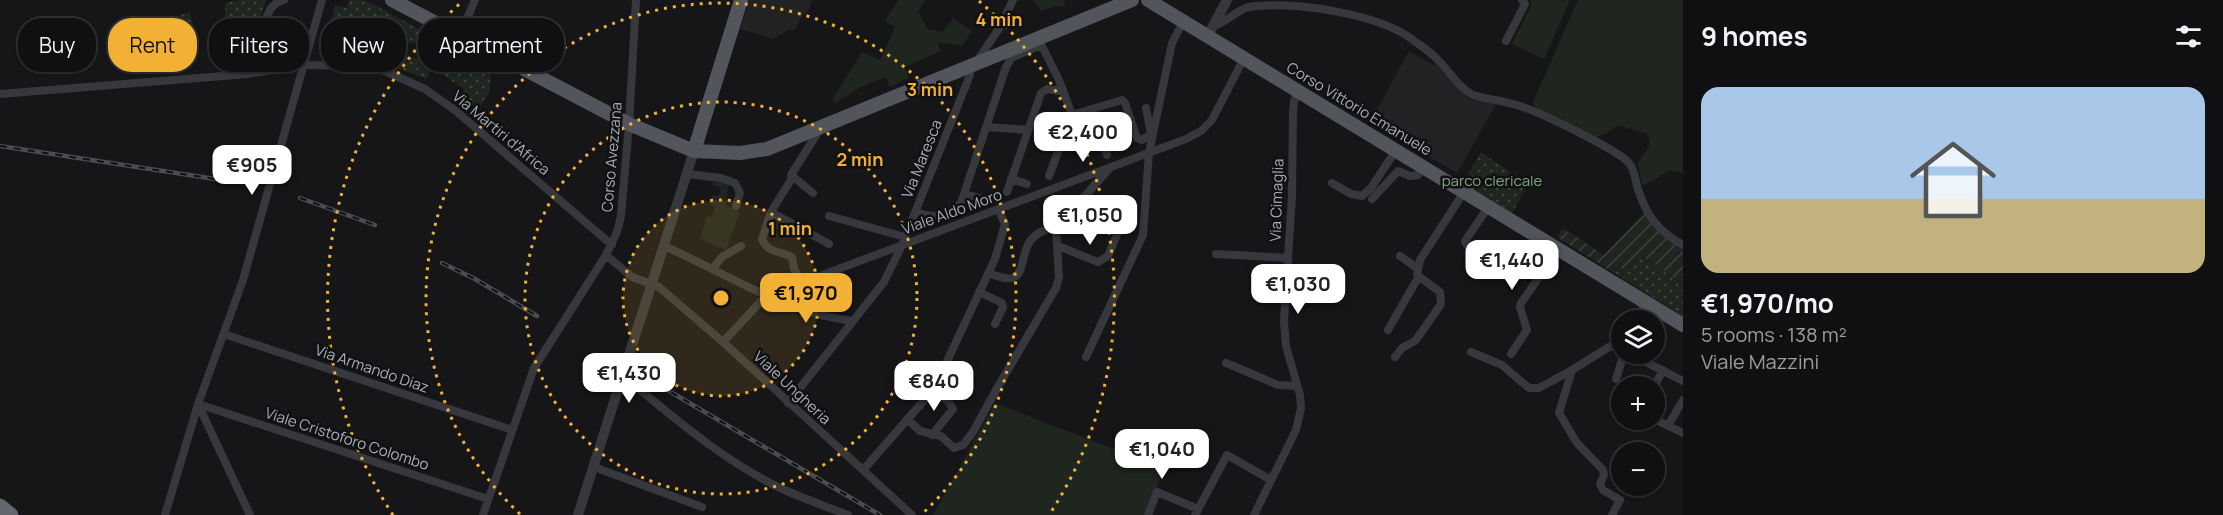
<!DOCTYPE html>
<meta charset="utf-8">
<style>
:root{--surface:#101012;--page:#1e1e20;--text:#f1f3f6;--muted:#9c9d9f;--line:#303032;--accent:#f2b134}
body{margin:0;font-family:Manrope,sans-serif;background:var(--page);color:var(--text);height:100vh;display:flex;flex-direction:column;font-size:22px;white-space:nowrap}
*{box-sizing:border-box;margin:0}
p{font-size:20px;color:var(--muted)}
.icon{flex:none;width:33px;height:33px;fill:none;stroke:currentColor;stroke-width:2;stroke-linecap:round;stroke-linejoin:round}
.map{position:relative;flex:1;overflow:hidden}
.drawer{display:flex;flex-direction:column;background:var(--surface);width:540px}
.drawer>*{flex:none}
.hud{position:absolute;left:18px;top:18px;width:570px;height:54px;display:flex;gap:12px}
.tools{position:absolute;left:1611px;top:310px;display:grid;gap:12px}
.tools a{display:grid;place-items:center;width:54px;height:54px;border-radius:50%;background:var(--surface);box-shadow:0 2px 4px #0004,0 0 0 2px var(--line);font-size:30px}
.price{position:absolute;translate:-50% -51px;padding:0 14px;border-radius:12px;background:#fff;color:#222;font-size:20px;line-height:39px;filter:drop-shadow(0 2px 3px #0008)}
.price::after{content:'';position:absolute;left:50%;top:36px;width:18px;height:14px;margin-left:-9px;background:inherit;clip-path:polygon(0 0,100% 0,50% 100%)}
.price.active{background:var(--accent);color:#111}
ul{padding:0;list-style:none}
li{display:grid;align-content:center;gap:12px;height:318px;padding:0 18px}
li+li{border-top:2px solid var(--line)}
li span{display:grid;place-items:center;height:186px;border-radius:18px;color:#555}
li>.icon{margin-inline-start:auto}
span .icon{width:108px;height:108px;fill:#fffc;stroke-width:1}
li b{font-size:26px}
h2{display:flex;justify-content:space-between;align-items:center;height:72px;padding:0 18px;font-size:26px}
.tag{padding:0 21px;border-radius:24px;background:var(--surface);box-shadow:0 2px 4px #0004,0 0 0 2px var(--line);font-size:21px;line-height:54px}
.tag.active{background:var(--accent);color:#111}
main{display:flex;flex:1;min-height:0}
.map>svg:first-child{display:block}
.built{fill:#222225}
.grass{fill:#1e261f}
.park{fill:url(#park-dots)}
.garden{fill:url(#garden-furrows)}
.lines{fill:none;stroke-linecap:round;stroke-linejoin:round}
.minor{stroke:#37383d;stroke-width:8}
.tertiary{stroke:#37383d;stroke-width:10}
.primary{stroke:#53555c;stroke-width:14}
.motorway{stroke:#63666e;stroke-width:15}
.rail-casing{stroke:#4a4c52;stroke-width:4.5}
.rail{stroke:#111113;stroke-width:2;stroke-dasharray:7;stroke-linecap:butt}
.ring{fill:none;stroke:#f2b134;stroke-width:3;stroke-dasharray:3 6}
.labels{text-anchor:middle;stroke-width:5;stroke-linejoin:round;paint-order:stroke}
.street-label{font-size:15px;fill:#a8adb8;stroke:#111113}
.park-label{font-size:15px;fill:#7fa381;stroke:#111113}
.centre{fill:#f2b134;stroke:#111113;stroke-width:3}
.ring-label{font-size:18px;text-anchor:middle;font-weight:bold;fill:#f2b134;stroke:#111113;stroke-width:5;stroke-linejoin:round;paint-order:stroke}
</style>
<main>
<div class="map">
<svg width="1683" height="515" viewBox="0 0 1683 515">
<defs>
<pattern id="park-dots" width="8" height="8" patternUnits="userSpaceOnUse" patternTransform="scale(1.5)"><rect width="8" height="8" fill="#1e261f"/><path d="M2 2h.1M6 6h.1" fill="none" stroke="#3c433d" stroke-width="1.8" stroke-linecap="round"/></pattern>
<pattern id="garden-furrows" width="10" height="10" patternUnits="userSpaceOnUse" patternTransform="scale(1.5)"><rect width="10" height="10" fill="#1e261f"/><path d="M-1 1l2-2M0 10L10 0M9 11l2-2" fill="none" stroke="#3c433d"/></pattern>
</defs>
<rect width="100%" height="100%" fill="#161618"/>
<path class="built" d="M749,0H812L809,9L801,18L795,30L790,29L774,39L740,29Z
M1409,51L1433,65L1435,64L1469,99L1496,104L1457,173L1370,122Z"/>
<path class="grass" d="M898,0H925L918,11L927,29L943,32L953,18L972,31L962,46L937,42L941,51L905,67L909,78L890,87L885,77L861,87L835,103L833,98L862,52L880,60L895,27L885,21Z
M1033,0H1065L1064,7L1056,6L1041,11Z
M1529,0H1570L1544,59L1512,44L1532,4Z
M1578,0H1683V173L1669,170L1653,181L1642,185L1638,164C1642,153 1655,147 1647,134L1618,125L1605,134L1593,138L1535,107L1533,102Z
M713,182H729L726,205L740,212L726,250L700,239L707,216L712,217L715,206L709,204L712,195L718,196L721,188L712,185Z
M995,403L1124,453L1165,466L1146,515H933Z"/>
<path class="park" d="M239,0H266L254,36L225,38V3Z
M349,0H365L491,67L490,90L476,115L465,106L464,89L431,67L427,79L377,61L387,51L417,59L423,45L385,39L376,43L355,37L358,29H352L331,21L335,5L347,8Z
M190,12L198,44L146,50L143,27Z
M1481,152L1528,185L1512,213L1463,184Z
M1641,255L1679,282L1683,278V316L1614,273L1621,264Z"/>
<path class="garden" d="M1644,213L1661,235L1683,247V278L1680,282L1641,255L1631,270L1621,264L1614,273L1557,237L1563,228L1604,255Z"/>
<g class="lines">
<path class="minor" d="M1213,26C1226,23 1236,10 1249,7C1290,0 1380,14 1413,40C1421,46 1431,52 1438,60C1450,72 1458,87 1473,95C1490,100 1507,101 1523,107C1541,113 1618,150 1629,163C1635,170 1635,181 1638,189C1647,217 1658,231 1683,245
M460,35L475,0
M1506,41L1525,4L1522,0
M1040,42L1059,80L1072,115L1049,176
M216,49L256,43C268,27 263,5 284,0
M977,61L1000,27L1013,0
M0,94L248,74L304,65L364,66L385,71L425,89L456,111L612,245
M1091,109L1107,155
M1072,115L1122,100L1125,103L1137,138L1142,140L1151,134L1146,108
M987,127L1028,130
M687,174L721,178L735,183L740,193L736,206
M792,178L771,212L762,239C767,253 781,251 792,257L794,269L803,283
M1011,179L1027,184
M1332,183L1351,194L1362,196L1371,188L1396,150
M1007,192L1041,93L1047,89L1060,91
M813,193L791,175L820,129
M965,194L987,200
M1372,199L1398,171L1410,176L1418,175L1423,167
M1489,206L1465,241L1468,247L1490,261
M771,212L829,244
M916,212C936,219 945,217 961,203L1006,67L1011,58L1041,45
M829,216L905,237
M664,246C726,273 784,313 853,321
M1058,246L1098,262L1108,256L1118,232
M1216,254L1288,258
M606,255L632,277L659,287L723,342L912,515
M1400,256L1417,268
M713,268L722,257L741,246
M988,273C995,275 1005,280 1012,278C1031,273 1013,232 1056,228
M979,292L1002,303L1003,307L995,324
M1637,321L1646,302
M1388,330L1419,276
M224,334L512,430
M723,342L766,296L1186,139L1201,131L1212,120L1244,58
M1471,352L1502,365L1529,388H1539L1572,370
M1511,354L1527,330L1520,307L1521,303L1559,249
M1630,354L1683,381
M1086,357L1143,235L1149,153L1172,43L1183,22
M1395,357L1402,348L1415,341L1421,333L1441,304L1440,292L1417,275L1420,260L1464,192
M1226,363L1278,385L1297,386
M623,376C672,416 722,460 780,488C802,498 825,506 848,515
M1616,379L1624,354
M1654,387L1663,370
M788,403L884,282L902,245L970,75V67
M198,404L488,499
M198,404L250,515
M907,419L920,431L941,436L954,448L963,445L973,432L996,390L1056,288L1059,277L1056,228L1109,169
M1654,419L1683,433
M1668,426L1683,400
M932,435L953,409L949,402L933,390
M594,467L702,507
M863,470L934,389L995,259L1005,224L998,209
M165,515L198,404L243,280L322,0
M483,515L534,368L606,255L617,232L621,216L629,124L636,0
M1148,515L1157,492L1198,509
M1195,515L1227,455L1271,480
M1254,515L1296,430L1301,408L1300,395L1286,346L1284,321L1292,196L1293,113L1294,101L1299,92
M1612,515L1620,500L1603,490L1600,484L1604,475L1603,470L1577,443L1559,413L1572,370L1609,347L1622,345"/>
<path class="tertiary" d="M1207,37L1227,0
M578,515L694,151"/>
<path class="primary" d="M392,0L629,124L694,151L740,153L767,149L1132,0
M1148,0L1683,325
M694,151L741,0"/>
<path class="motorway" d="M0,506L11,515"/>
<defs>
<path id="rail" d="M0,146L228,181
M300,198L375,225
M442,263L475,279L537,316
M635,371L880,515"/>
</defs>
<use href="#rail" class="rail-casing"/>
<use href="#rail" class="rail"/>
</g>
<circle cx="721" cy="298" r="98" fill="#f2b134" fill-opacity=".12"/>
<g class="ring">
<circle cx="721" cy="298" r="98"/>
<circle cx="721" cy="298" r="196"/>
<path d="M520 514A295 295 0 1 1 922 514"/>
<path d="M393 515A393 393 0 0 1 463 1M979 1A393 393 0 0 1 1049 515"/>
</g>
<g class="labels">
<g class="street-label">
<text transform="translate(1359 109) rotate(31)" y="5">Corso Vittorio Emanuele</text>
<text transform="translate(501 133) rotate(40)" y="5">Via Martiri d'Africa</text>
<text transform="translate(612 157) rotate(-85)" y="5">Corso Avezzana</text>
<text transform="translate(922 159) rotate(-68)" y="5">Via Maresca</text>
<text transform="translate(1277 200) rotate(-88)" y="5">Via Cimaglia</text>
<text transform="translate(952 212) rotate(-20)" y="5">Viale Aldo Moro</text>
<text transform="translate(372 369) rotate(19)" y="5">Via Armando Diaz</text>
<text transform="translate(792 388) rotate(43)" y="5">Viale Ungheria</text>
<text transform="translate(347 439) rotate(18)" y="5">Viale Cristoforo Colombo</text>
</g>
<g class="park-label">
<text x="1492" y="186">parco clericale</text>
</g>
</g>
<circle cx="721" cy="298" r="9" class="centre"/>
<g class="ring-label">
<text x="999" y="26">4 min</text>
<text x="930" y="96">3 min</text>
<text x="860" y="166">2 min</text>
<text x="790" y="235">1 min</text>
</g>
</svg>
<div class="tools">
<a><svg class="icon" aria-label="layers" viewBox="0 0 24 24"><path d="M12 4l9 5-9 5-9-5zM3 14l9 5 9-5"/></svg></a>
<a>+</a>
<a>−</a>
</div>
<b class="price" style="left:1083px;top:163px">€2,400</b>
<b class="price" style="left:252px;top:196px">€905</b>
<b class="price" style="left:1090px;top:246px">€1,050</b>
<b class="price" style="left:1512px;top:291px">€1,440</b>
<b class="price" style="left:1298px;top:315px">€1,030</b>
<b class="price active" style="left:806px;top:324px">€1,970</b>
<b class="price" style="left:629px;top:404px">€1,430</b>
<b class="price" style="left:934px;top:412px">€840</b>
<b class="price" style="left:1162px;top:480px">€1,040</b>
<div class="hud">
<a class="tag">Buy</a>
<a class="tag active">Rent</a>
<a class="tag">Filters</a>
<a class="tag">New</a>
<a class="tag">Apartment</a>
</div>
</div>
<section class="drawer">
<h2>9 homes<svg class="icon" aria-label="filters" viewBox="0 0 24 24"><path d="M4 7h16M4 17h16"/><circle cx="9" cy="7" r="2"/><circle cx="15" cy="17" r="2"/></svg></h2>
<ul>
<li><span style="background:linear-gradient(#a9c7e8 60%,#c2b280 0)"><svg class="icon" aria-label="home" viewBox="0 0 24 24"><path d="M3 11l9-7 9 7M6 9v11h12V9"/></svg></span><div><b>€1,970/mo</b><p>5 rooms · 138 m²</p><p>Viale Mazzini</p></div></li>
</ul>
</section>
</main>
